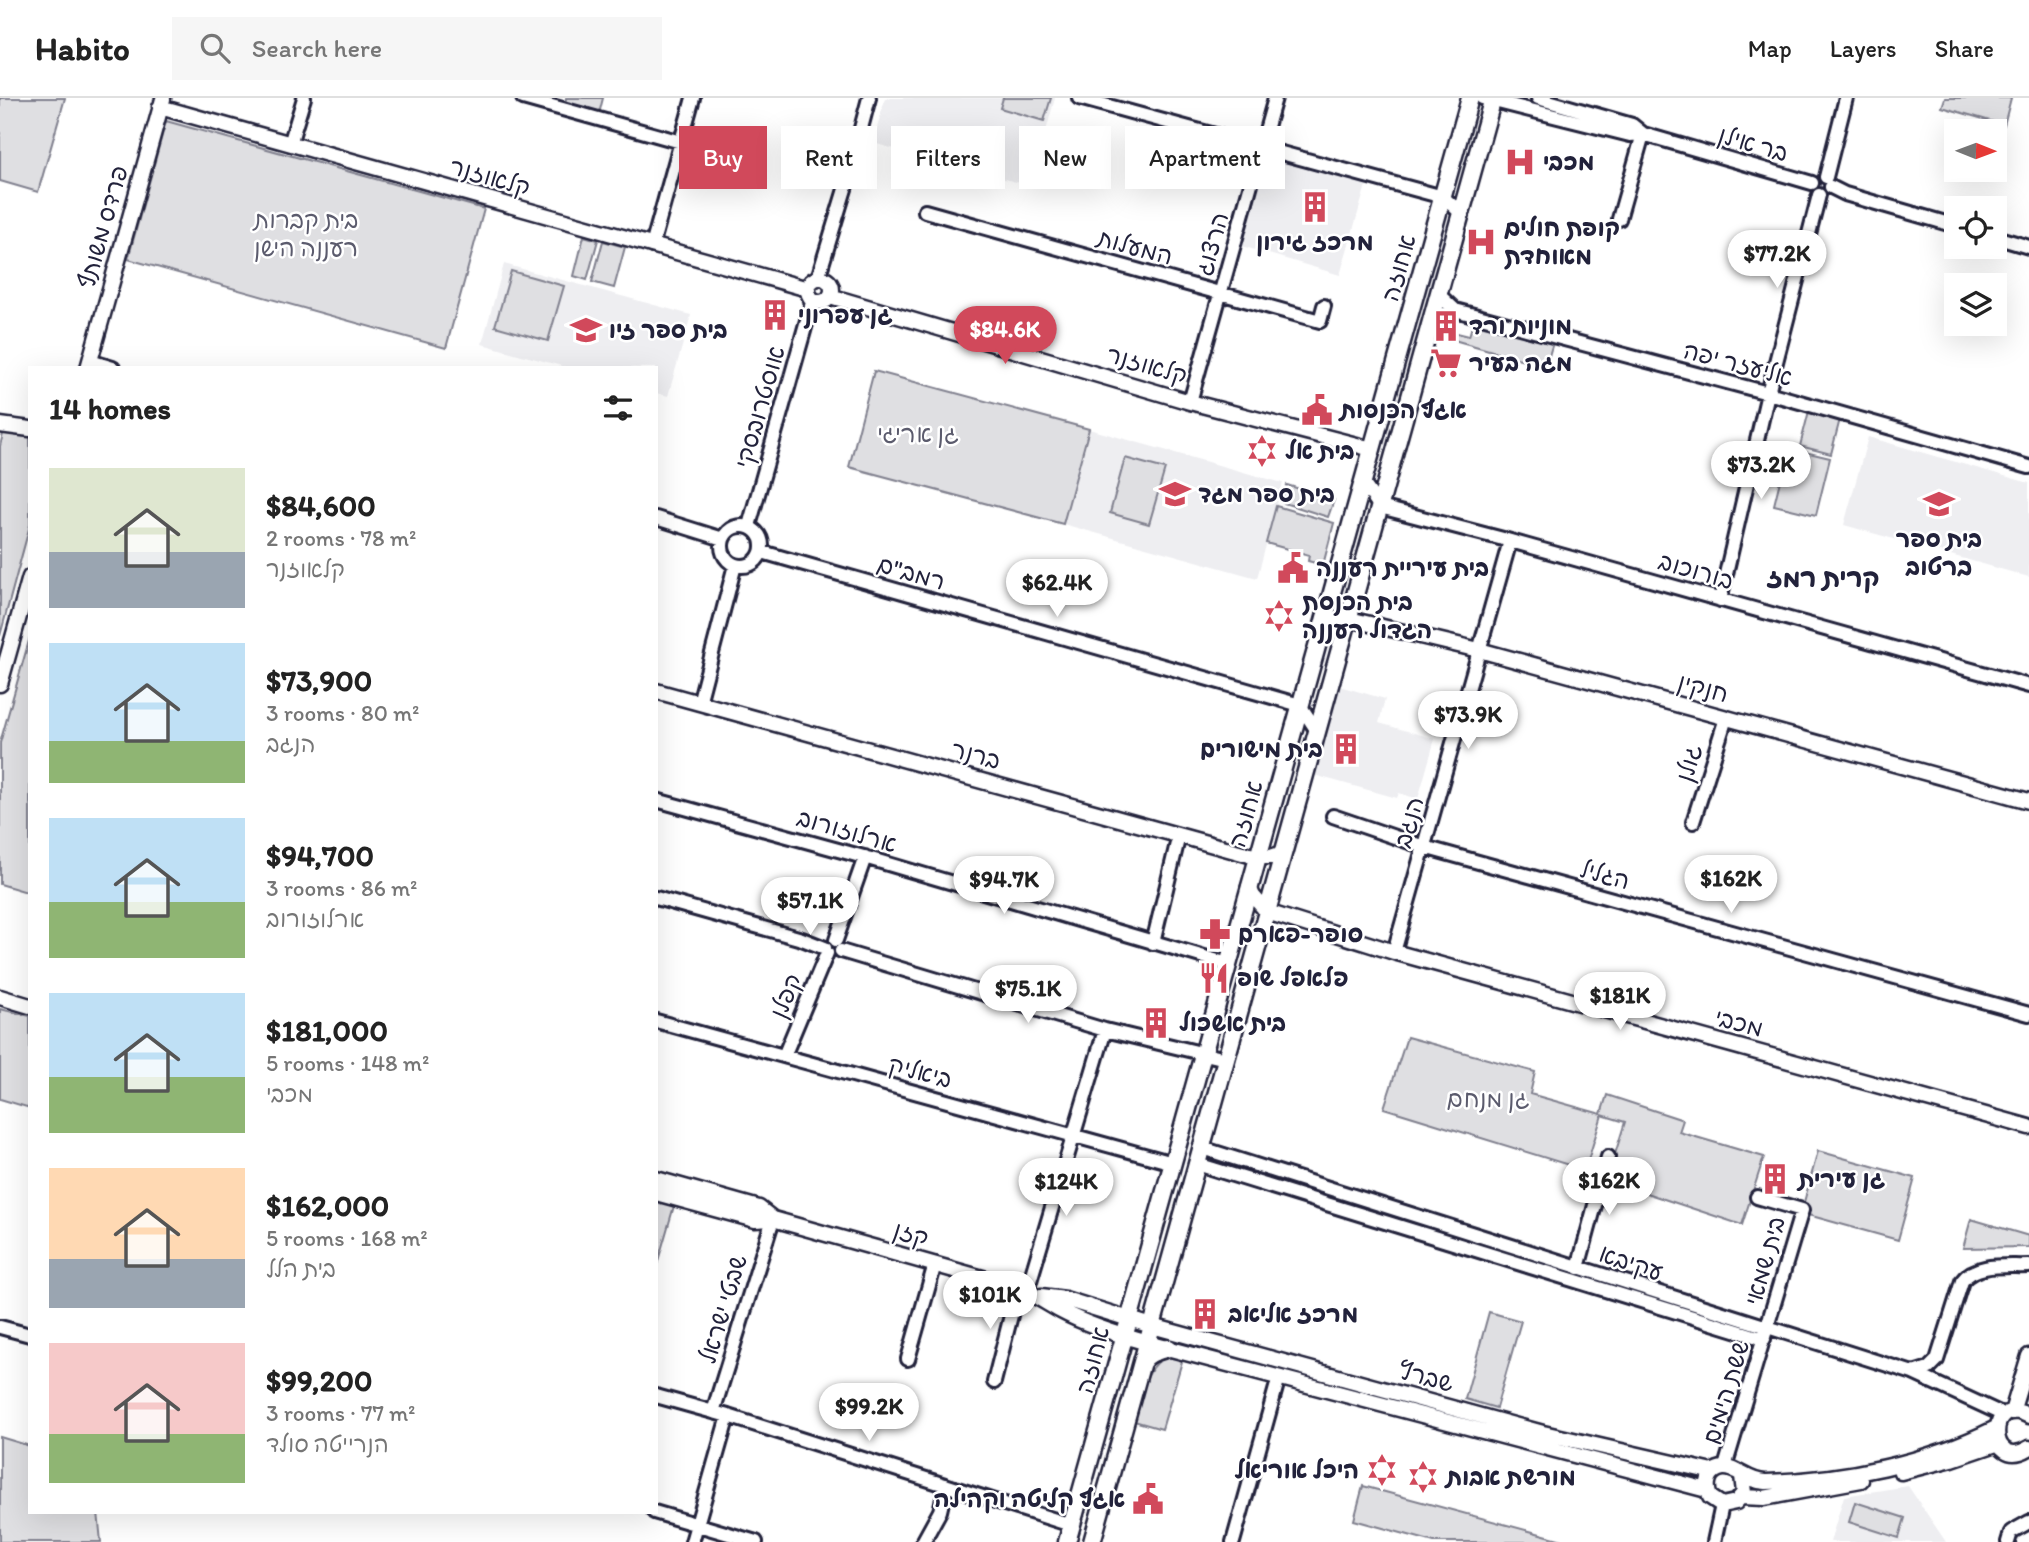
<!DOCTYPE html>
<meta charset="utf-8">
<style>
:root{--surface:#fff;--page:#f6f6f6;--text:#222;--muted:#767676;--line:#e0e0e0;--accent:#d1495b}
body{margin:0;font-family:Itim,"Playpen Sans Hebrew",sans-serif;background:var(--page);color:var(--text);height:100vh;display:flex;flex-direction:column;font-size:26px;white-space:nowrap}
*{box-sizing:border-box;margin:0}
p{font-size:23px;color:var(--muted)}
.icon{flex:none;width:38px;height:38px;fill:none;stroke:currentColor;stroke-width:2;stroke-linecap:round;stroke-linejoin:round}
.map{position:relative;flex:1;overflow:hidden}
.details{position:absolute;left:28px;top:268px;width:630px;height:1148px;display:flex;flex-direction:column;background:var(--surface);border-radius:0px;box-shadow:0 7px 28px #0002}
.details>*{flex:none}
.hud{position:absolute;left:679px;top:28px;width:665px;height:63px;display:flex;gap:14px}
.needle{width:46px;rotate:91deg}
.fabs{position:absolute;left:1944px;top:21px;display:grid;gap:14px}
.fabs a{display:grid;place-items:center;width:63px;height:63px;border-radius:0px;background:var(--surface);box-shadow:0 7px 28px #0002;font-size:35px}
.price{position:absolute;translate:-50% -60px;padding:0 16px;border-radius:24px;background:#fff;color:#222;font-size:23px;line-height:46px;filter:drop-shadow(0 2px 4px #0008)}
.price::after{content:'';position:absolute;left:50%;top:42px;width:21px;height:16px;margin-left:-10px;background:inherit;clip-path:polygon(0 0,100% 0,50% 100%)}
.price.current{background:var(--accent);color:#fff}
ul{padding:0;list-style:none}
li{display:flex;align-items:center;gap:21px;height:175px;padding:0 21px}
li span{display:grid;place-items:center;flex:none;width:196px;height:140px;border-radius:0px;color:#555}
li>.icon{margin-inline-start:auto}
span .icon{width:84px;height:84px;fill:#fffc;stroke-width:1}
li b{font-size:30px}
h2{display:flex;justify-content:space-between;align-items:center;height:84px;padding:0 21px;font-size:30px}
.tag{padding:0 24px;border-radius:0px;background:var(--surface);box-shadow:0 7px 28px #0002;font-size:24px;line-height:63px}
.tag.current{background:var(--accent);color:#fff}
header{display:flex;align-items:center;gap:42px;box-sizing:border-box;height:98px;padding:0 35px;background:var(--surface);border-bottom:2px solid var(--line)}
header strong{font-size:33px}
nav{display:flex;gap:38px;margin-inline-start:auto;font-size:24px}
.search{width:490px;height:63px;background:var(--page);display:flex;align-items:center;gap:18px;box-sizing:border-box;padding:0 24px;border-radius:0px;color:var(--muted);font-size:26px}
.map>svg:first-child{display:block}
.built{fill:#eeeef1}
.green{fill:#dfdfe2;stroke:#80808e;stroke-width:2}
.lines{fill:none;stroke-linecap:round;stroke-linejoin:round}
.minor-casing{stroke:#22223b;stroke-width:18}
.tertiary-casing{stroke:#22223b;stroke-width:19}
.secondary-casing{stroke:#22223b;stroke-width:21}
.minor{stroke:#fff;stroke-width:12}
.tertiary{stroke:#fff;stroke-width:14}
.secondary{stroke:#fff;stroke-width:16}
.labels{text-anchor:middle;stroke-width:5;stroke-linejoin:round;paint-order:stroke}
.street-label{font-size:24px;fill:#22223b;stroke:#fff}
.poi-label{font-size:24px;font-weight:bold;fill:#22223b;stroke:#fff;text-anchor:start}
.park-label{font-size:24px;fill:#5b5b6d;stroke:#fff}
.neighbourhood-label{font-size:26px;font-weight:bold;fill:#22223b;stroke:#fff}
</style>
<header>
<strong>Habito</strong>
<div class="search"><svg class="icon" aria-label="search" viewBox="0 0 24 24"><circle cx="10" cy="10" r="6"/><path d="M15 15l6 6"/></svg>Search here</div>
<nav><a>Map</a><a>Layers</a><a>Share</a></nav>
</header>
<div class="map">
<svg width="2029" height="1444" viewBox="0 0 2029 1444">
<rect width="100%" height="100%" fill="#fff"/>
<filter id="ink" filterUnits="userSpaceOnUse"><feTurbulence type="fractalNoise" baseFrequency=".0143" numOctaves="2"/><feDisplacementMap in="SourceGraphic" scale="14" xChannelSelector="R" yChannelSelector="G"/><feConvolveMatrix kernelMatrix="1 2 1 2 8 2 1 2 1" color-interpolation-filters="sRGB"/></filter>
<g filter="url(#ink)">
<path class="built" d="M885,0H1055L1031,88L873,45Z
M1265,54L1367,84L1340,177L1238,147Z
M504,166L691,217L668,298L656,295V270L565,269L482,246Z
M1089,331L1283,385L1257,480L1063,426Z
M1868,339L2029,385V479L1844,427Z
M1339,588L1385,601L1379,625L1435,641L1418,701L1399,695L1397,700L1314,677Z
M1908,1388L1946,1444H1830L1844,1398Z"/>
<path class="green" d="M0,0H65L38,94L0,83Z
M566,0H603L599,16L565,7Z
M1003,0H1051L1044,23L1000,10Z
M1945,0H2011L2004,27L1942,9Z
M166,23L484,111L446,250L128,161Z
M584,138L598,142L587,182L574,178Z
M603,143L625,149L614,190L592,184Z
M511,173L564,188L548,243L495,228Z
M1455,212L1555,238L1548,261L1544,260L1540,271L1531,268V264L1447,240L1449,233L1469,238L1473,225L1453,219Z
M874,273L1089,331L1063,426L849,369Z
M1809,313L1840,321L1831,356L1800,348Z
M4,332L30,335V427L0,538V348Z
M1788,350L1830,360L1816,417L1774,407Z
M1125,360L1165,371L1149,426L1110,415Z
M1287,387L1334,402L1328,419L1281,404Z
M1276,408L1334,425L1323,467L1308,463L1309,457L1266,445Z
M30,539V795L0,786V645Z
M0,911L30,918V1010L0,1001Z
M1407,939L1535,974L1530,996L1601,1016L1607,997L1683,1022L1679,1034L1764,1059L1742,1127L1607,1082L1625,1024L1602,1017L1585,1072L1384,1010Z
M1818,1053L1915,1080L1898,1142L1801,1115Z
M656,1095L676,1101L656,1170Z
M1971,1121L2029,1138V1149L1963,1150Z
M1489,1214L1521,1223L1496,1310L1465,1301Z
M1174,1256L1183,1260L1162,1331L1134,1323C1141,1299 1145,1262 1174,1256Z
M0,1339L30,1348V1414H98L101,1444H0Z
M1363,1388L1570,1444H1434L1354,1422Z
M1855,1404L1905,1420L1899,1440L1849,1424Z"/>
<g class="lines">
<defs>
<path id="minor" d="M523,0L681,44
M1079,0L1443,99L1462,116
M1482,0L1630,37L1643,36L1812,85
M1538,0L1632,27L1643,36
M290,46L304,0
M1826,79L1846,0
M1831,89L1845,96L1956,128
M925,113L1320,223L1324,208
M1619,121L1643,36
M1995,139L2029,149
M652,148L693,0
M818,180L845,91L869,0
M1439,197L1455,212L1768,295L2029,369
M90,263L113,270
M1190,304L1275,0
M1363,385L1380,409L1507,442L2029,588
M656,420L723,441
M722 448a20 20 0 1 1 40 0a20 20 0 1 1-40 0Z
M749,428L813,201
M762,454L1300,607L1317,633
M1720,502L1768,295L1819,97
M699,605L735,467
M656,702L871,761L1228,866
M1333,718L1424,749L2029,916
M1693,724L1726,620
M656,800L802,841L825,850
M836,842L865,759
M1153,845L1179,737
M841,853L1105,932L1226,961
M1394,854L1510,443
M656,923L1173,1065
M784,958L827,855
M1202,1050L1913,1275L2004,1317
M1197,1066L1764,1241
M1578,1170L1608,1059
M1027,1193L1105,932
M0,1229L30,1237
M908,1261L935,1166
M1913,1275L1929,1270L1937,1262L1962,1183C1976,1164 2007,1169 2029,1168
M994,1284L1018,1190
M656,1298L728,1318L1071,1427
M713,1314L773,1121
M1725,1369L1802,1112L1757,1099
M654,1414L756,1444
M692,1444L728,1318
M923,1444L940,1413L946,1387
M1233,1444L1279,1279
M1714,1444L1722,1407
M2008,1444L2011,1434L2029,1424"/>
<path id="tertiary" d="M160,9L808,191
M808 192a12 12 0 1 1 24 0a12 12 0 1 1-24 0Z
M830,198L1190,304L1372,351
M88,270L163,1
M0,327L30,331
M1323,527L1335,522L1349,521L1479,552L2029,703
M0,586L30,479
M656,593L1257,759H1271L1283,755
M1249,789L1253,798L1267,814L1394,854L2029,1029
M0,899L30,908
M656,1081L759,1110L773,1121
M656,1095L755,1122L773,1121L1018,1190C1034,1196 1046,1205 1061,1213C1087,1227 1119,1237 1148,1245L1707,1392
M1041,1198L1065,1201L1152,1228L1543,1335L1713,1374
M2012,1314L2029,1258
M2029,1318C1986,1294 1987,1375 2029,1350
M1901,1374L1952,1361L1999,1345
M1742,1378L1744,1395L1736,1404L1722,1407L1710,1399C1705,1387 1708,1372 1723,1370C1736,1368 1749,1385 1767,1384C1845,1382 1926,1365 1996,1330
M1741,1399L1764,1400L1861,1382"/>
<path id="secondary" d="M1142,1265C1146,1255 1159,1253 1169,1250
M1067,1444L1470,0
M1092,1444L1493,0"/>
</defs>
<use href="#minor" class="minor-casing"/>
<use href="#tertiary" class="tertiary-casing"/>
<use href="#secondary" class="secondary-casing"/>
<use href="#minor" class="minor"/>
<use href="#tertiary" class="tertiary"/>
<use href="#secondary" class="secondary"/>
</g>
</g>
<defs>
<symbol id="hospital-bare" viewBox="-9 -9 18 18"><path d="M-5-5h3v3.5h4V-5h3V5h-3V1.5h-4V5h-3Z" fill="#d1495b" stroke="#fff" stroke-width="2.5" paint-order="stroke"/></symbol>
<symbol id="building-bare" viewBox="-9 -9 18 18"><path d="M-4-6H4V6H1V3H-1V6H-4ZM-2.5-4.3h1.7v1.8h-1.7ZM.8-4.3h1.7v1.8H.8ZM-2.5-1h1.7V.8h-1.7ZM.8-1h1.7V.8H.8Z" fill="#d1495b" stroke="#fff" stroke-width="2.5" paint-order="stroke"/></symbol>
<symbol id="school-bare" viewBox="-9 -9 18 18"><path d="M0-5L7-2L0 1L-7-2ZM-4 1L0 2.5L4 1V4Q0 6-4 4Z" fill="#d1495b" stroke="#fff" stroke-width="2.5" paint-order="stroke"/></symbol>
<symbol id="supermarket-bare" viewBox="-9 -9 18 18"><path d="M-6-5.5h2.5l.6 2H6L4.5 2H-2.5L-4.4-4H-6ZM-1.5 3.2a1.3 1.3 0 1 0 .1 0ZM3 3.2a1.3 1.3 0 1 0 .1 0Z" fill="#d1495b" stroke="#fff" stroke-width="2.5" paint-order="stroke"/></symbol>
<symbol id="civic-bare" viewBox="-9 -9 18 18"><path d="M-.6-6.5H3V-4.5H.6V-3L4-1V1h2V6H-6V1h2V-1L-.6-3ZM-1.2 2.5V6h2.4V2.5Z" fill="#d1495b" stroke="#fff" stroke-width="2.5" paint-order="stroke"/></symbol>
<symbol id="synagogue-bare" viewBox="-9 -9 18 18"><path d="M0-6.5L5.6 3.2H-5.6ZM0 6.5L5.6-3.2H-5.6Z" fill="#d1495b" stroke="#fff" stroke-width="2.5" paint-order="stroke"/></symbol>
<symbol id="pharmacy-bare" viewBox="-9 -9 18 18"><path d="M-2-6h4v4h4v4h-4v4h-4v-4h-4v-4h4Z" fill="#d1495b" stroke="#fff" stroke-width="2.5" paint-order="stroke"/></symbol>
<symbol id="restaurant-bare" viewBox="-9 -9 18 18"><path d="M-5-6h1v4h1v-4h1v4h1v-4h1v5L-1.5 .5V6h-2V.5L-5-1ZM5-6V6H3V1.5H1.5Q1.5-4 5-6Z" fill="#d1495b" stroke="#fff" stroke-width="2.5" paint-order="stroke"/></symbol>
</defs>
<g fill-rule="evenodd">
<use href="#hospital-bare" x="1498" y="42" width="44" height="44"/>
<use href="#building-bare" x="1293" y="87" width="44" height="44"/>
<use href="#hospital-bare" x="1459" y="122" width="44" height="44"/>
<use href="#building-bare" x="753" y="195" width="44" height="44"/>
<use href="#building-bare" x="1424" y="206" width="44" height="44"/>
<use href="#school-bare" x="564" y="210" width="44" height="44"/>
<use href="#supermarket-bare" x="1424" y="243" width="44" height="44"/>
<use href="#civic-bare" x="1295" y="290" width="44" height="44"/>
<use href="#synagogue-bare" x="1240" y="331" width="44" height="44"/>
<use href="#school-bare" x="1153" y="374" width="44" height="44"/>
<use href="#school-bare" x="1917" y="384" width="44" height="44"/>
<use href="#civic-bare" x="1271" y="448" width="44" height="44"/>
<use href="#synagogue-bare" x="1257" y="496" width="44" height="44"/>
<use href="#building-bare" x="1324" y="629" width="44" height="44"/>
<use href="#pharmacy-bare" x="1193" y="814" width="44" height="44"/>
<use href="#restaurant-bare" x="1192" y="858" width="44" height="44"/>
<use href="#building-bare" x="1134" y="903" width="44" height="44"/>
<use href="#building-bare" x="1753" y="1059" width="44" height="44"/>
<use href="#building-bare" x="1183" y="1194" width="44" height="44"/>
<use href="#synagogue-bare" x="1360" y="1350" width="44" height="44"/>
<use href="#synagogue-bare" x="1401" y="1357" width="44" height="44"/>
<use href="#civic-bare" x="1126" y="1379" width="44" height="44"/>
</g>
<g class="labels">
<g class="street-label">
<text transform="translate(1753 46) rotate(16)" y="8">בר אילן</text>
<text transform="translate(490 79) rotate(16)" y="8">קלאוזנר</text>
<text transform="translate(103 129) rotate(-74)" y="8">פרדס משותף</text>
<text transform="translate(1212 146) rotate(-74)" y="8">הרצוג</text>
<text transform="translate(1135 149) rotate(15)" y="8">המעלות</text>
<text transform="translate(1399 170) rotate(-74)" y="8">אחוזה</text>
<text transform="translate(1738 266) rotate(15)" y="8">אליעזר יפה</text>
<text transform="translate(1147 267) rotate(16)" y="8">קלאוזנר</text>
<text transform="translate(760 309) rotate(-74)" y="8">אוסטרובסקי</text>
<text transform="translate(1696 473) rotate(16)" y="8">בורוכוב</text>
<text transform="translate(911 475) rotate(16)" y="8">רמב"ם</text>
<text transform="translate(1703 590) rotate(15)" y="8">חנקין</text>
<text transform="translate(976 657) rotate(15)" y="8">ברנר</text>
<text transform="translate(1689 665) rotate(-73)" y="8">גולן</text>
<text transform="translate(1246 716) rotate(-74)" y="8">אחוזה</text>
<text transform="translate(1409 724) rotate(-74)" y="8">הנגב</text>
<text transform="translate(847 733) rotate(16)" y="8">ארלוזורוב</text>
<text transform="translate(1605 777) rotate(15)" y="8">הגליל</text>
<text transform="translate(786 898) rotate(-67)" y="8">קפלן</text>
<text transform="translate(1739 925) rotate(15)" y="8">מכבי</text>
<text transform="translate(920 974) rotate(15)" y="8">ביאליק</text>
<text transform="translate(911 1136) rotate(16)" y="8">קזן</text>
<text transform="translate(1765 1163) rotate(-74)" y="8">בית שמאי</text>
<text transform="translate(1631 1165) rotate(18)" y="8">עקיבא</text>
<text transform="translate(723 1211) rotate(-73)" y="8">שבטי ישראל</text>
<text transform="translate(1093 1262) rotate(-75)" y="8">אחוזה</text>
<text transform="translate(1426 1279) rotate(15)" y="8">שברץ</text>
<text transform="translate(1726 1294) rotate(-73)" y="8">ששת הימים</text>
</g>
<g class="poi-label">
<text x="1543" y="72">מכבי</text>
<text x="1504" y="138">קופת חולים<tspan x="1504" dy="28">מאוחדת</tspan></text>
<text x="1315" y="152" text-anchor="middle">מרכז גירון</text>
<text x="798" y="225">גן עפרוני</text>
<text x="1469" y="236">מוניות ורד</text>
<text x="609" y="240">בית ספר זיו</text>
<text x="1469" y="273">מגה בעיר</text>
<text x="1340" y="320">אגף הכנסות</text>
<text x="1285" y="361">בית אל</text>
<text x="1198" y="404">בית ספר מגד</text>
<text x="1939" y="449" text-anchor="middle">בית ספר<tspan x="1939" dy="28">ברטוב</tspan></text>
<text x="1316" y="478">בית עיריית רעננה</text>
<text x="1302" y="512">בית הכנסת<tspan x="1302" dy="28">הגדול רעננה</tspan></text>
<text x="1323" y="659" text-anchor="end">בית מישורים</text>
<text x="1238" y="844">סופר-פארם</text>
<text x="1237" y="888">פלאפל שופ</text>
<text x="1179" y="933">בית אשכול</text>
<text x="1798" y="1089">גן עירית</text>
<text x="1228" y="1224">מרכז אליאב</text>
<text x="1359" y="1380" text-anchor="end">היכל אוריאל</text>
<text x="1446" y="1387">מורשת אבות</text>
<text x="1125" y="1409" text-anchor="end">אגף קליטה וקהילה</text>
</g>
<g class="park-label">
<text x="306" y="130">בית קברות<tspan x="306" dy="28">רעננה הישן</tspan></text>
<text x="918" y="344">גן אריגי</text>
<text x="1488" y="1009">גן מנחם</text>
</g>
<g class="neighbourhood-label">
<text x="1823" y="489">קרית רמז</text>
</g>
</g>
</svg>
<div class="fabs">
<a><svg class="needle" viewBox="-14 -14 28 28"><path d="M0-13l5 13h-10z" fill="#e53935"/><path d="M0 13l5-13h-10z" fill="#767676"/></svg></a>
<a><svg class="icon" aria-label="locate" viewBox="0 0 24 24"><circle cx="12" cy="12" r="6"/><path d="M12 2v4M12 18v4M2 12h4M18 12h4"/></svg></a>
<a><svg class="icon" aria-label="layers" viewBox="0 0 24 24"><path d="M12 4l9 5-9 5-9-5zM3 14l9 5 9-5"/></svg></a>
</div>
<b class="price" style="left:1777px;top:192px">$77.2K</b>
<b class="price current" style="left:1005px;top:268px">$84.6K</b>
<b class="price" style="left:1761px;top:403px">$73.2K</b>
<b class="price" style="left:1057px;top:521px">$62.4K</b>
<b class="price" style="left:1468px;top:653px">$73.9K</b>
<b class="price" style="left:1731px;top:817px">$162K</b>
<b class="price" style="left:1004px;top:818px">$94.7K</b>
<b class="price" style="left:810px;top:839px">$57.1K</b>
<b class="price" style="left:1028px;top:927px">$75.1K</b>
<b class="price" style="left:1620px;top:934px">$181K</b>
<b class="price" style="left:1609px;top:1119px">$162K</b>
<b class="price" style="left:1066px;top:1120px">$124K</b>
<b class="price" style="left:990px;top:1233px">$101K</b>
<b class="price" style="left:869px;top:1345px">$99.2K</b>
<div class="hud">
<a class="tag current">Buy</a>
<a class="tag">Rent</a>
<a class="tag">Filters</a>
<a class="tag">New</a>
<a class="tag">Apartment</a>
</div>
<section class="details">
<h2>14 homes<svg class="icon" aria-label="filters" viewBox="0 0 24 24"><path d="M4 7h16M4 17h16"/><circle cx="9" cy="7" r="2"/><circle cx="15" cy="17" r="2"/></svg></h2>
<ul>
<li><span style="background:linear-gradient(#dfe7d0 60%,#9aa5b1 0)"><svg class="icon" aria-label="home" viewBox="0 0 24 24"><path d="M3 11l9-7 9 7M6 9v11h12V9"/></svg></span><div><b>$84,600</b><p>2 rooms · 78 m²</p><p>קלאוזנר</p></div></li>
<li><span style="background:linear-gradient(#bfe0f5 70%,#8fb573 0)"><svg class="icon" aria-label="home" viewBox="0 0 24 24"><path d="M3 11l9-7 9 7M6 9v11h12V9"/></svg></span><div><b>$73,900</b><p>3 rooms · 80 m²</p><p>הנגב</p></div></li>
<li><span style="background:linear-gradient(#bfe0f5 60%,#8fb573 0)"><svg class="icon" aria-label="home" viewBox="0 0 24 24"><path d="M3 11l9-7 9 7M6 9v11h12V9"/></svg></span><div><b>$94,700</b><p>3 rooms · 86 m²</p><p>ארלוזורוב</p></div></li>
<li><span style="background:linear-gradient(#bfe0f5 60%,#8fb573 0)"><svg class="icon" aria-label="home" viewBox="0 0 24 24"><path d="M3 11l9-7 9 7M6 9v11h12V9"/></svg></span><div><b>$181,000</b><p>5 rooms · 148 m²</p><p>מכבי</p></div></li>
<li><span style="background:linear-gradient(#ffd9b3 65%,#9aa5b1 0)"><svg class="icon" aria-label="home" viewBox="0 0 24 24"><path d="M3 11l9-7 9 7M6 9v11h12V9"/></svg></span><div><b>$162,000</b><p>5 rooms · 168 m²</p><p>בית הלל</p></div></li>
<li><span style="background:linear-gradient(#f6c9c9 65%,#8fb573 0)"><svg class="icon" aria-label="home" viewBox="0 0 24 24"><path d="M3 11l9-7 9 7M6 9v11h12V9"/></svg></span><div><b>$99,200</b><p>3 rooms · 77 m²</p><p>הנרייטה סולד</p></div></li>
</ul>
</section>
</div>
